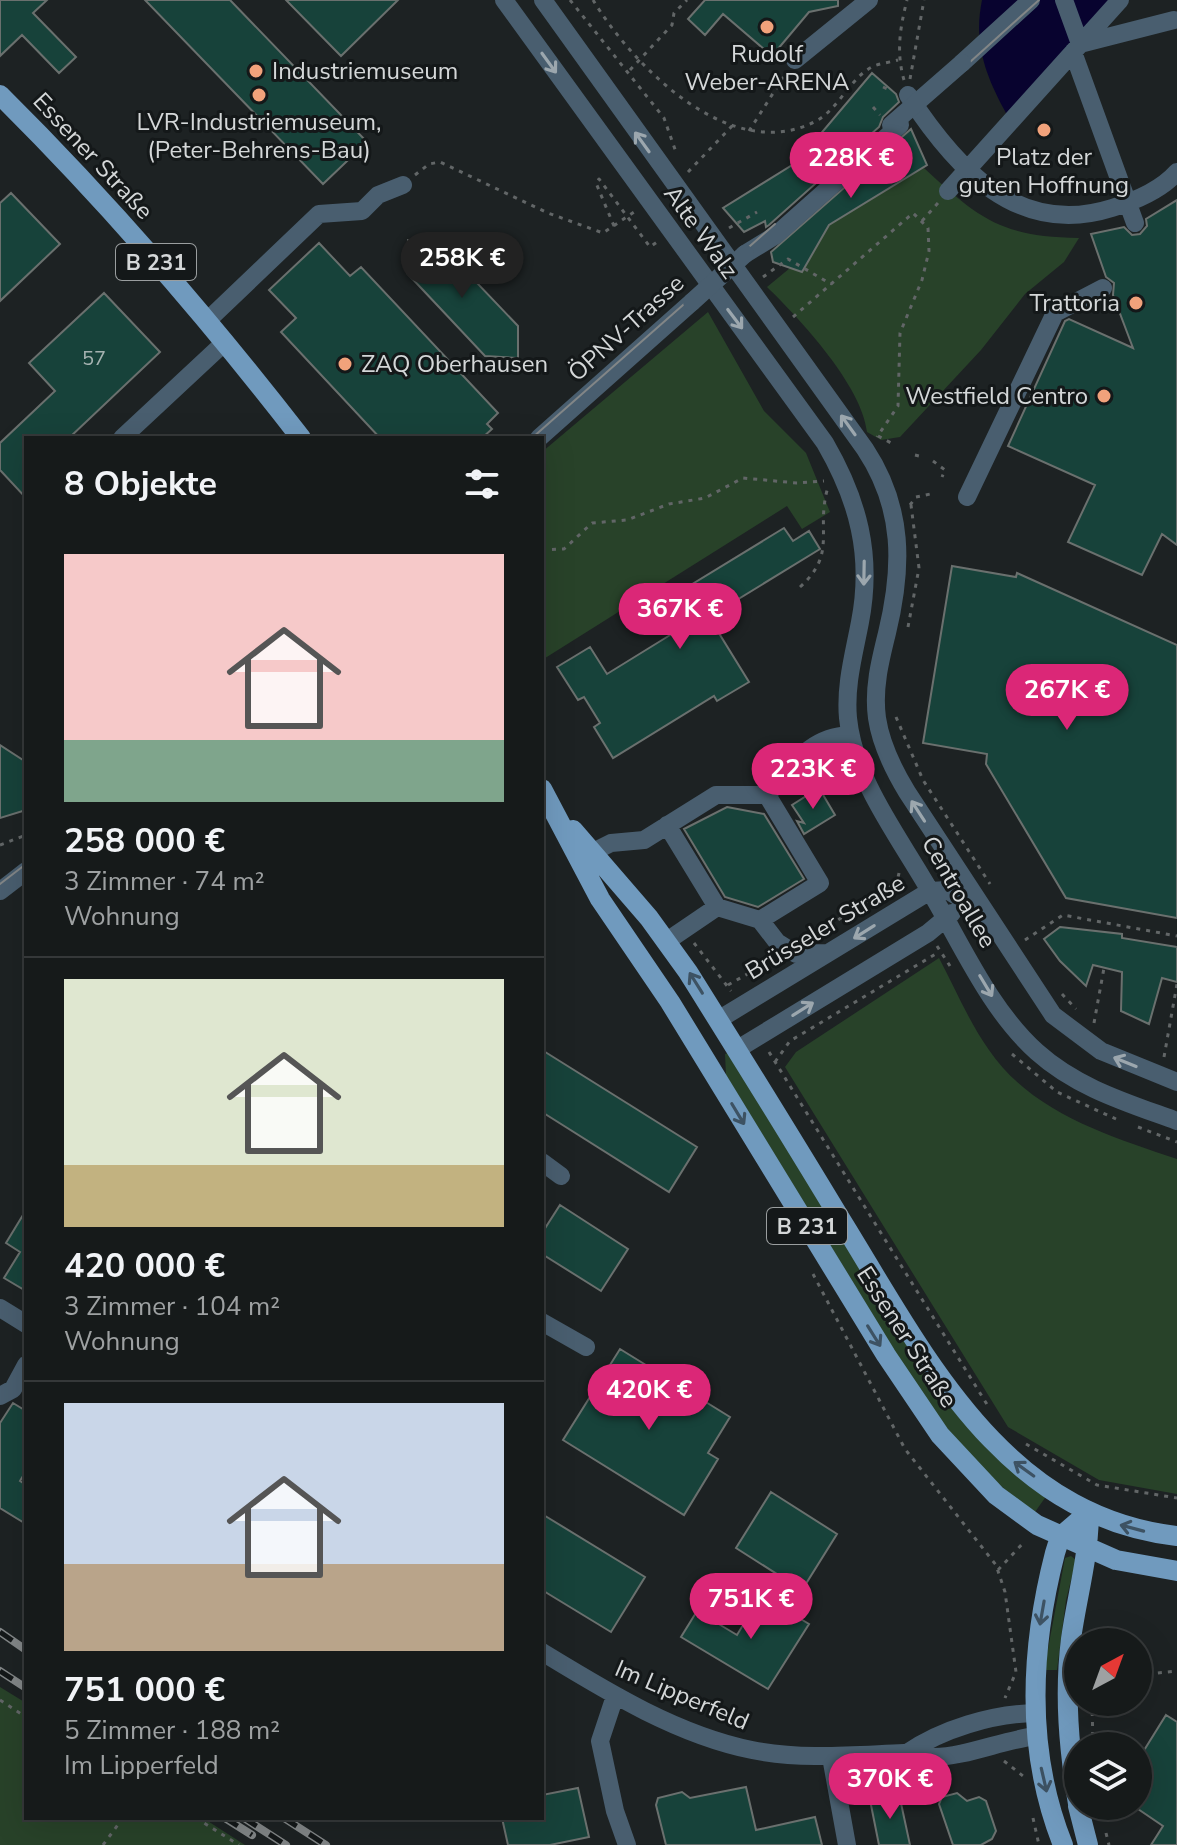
<!DOCTYPE html>
<html lang="de">
<meta charset="utf-8">
<style>
:root{--surface:#161a1a;--page:#232727;--text:#f1f3f6;--muted:#9ea1a2;--line:#353839;--accent:#db2777}
body{margin:0;font-family:"Nunito Sans",sans-serif;background:var(--page);color:var(--text);height:100vh;display:flex;flex-direction:column;font-size:30px;white-space:nowrap}
*{box-sizing:border-box;margin:0}
p{font-size:26px;color:var(--muted)}
.icon{flex:none;width:44px;height:44px;fill:none;stroke:currentColor;stroke-width:2;stroke-linecap:round;stroke-linejoin:round}
.map{position:relative;flex:1;overflow:hidden}
.drawer{position:absolute;left:24px;top:436px;width:520px;height:1384px;display:flex;flex-direction:column;background:var(--surface);border-radius:0px;box-shadow:0 8px 32px #0002,0 0 0 2px var(--line)}
.drawer>*{flex:none}
.needle{width:52px;rotate:41deg}
.tools{position:absolute;left:1064px;top:1628px;display:grid;gap:16px}
.tools a{display:grid;place-items:center;width:88px;height:88px;border-radius:50%;background:var(--surface);box-shadow:0 8px 32px #0002,0 0 0 2px var(--line);font-size:40px}
.price{position:absolute;translate:-50% -68px;padding:0 18px;border-radius:28px;background:var(--accent);color:#fff;font-size:26px;line-height:52px;filter:drop-shadow(0 2px 4px #0008)}
.price::after{content:'';position:absolute;left:50%;top:48px;width:24px;height:18px;margin-left:-12px;background:inherit;clip-path:polygon(0 0,100% 0,50% 100%)}
.price.on{background:#222;color:#fff}
ul{padding:0;list-style:none}
li{display:grid;align-content:center;gap:16px;height:424px;padding:0 40px}
li+li{border-top:2px solid var(--line)}
li span{display:grid;place-items:center;height:248px;border-radius:0px;color:#555}
li>.icon{margin-inline-start:auto}
span .icon{width:144px;height:144px;fill:#fffc;stroke-width:1}
li b{font-size:34px}
h2{display:flex;justify-content:space-between;align-items:center;height:96px;padding:0 40px;font-size:34px}
.map>svg:first-child{display:block}
.green{fill:#284229}
.water{fill:#08032f}
.building{fill:#17423a;stroke:#6a706e;stroke-width:2}
.lines{fill:none;stroke-linecap:round;stroke-linejoin:round}
.path{stroke:#626667;stroke-width:3;stroke-dasharray:4 6;stroke-linecap:butt}
.minor{stroke:#495e6f;stroke-width:18}
.major{stroke:#709abe;stroke-width:20}
.tram{stroke:#828687;stroke-width:2}
.rail-casing{stroke:#828687;stroke-width:8}
.rail{stroke:#141819;stroke-width:5;stroke-dasharray:15;stroke-linecap:butt}
.minor-bridge{stroke:#495e6f;stroke-width:18}
.oneway{stroke:#9ca7ae}
.oneway2{stroke:#3d5263}
.poi-dot{fill:#f1a27b;stroke:#141819;stroke-width:3}
.labels{text-anchor:middle;stroke-width:6;stroke-linejoin:round;paint-order:stroke}
.number-label{font-size:20px;fill:#a5b2b0}
.shield{fill:#141819;stroke:#9a9e9f;stroke-width:2}
.shield-label{font-size:22px;font-weight:bold;fill:#d4d7d8}
.poi-label{font-size:24px;fill:#d4d7d8;stroke:#141819}
.street-label{font-size:24px;fill:#d4d7d8;stroke:#141819}
</style>
<div class="map">
<svg width="1177" height="1845" viewBox="0 0 1177 1845">
<rect width="100%" height="100%" fill="#1d2223"/>
<path class="green" d="M924,168C979,219 1002,237 1079,238L1064,262L1025,294L981,350L900,437L881,440L867,432C862,386 801,320 767,287L790,268L802,271L829,225Z
M708,312L764,411L806,453L830,512L802,529L787,506L542,660V452Z
M939,958C955,988 969,1022 989,1050C1032,1113 1109,1136 1177,1159V1494L1099,1480L1008,1427L785,1067L796,1052Z
M728,1053L942,1396L970,1429L1047,1495L1035,1512C952,1457 904,1366 854,1284C811,1214 768,1144 726,1075L725,1054Z
M1071,1556L1076,1560L1066,1600L1057,1670H1044L1065,1558Z
M0,1687L26,1703V1818H203L245,1845H0Z"/>
<path class="water" d="M982,0H1112L1007,115C986,77 973,44 982,0Z"/>
<path class="building" d="M0,0H47L33,13L76,57L59,73L22,35L0,56Z
M145,0H230L367,142L323,184Z
M286,0H398L341,56Z
M705,0H838V6L809,12L772,56L723,14L705,35L688,19Z
M872,73L896,94L899,102L883,117L879,127L769,225L766,227L765,221L744,232L723,208L797,162Z
M911,129L927,165L829,225L802,272L773,262L771,252Z
M11,193L60,244L0,301V203Z
M1177,200V545L1162,534L1142,575L1068,542L1095,485L1008,446L1065,321L1069,319L1133,348L1113,295L1114,283L1106,277L1091,234L1124,227L1132,235L1140,234L1147,226L1146,219Z
M408,240L438,242L518,326V358L485,356L407,273Z
M319,243L350,276L361,267L498,413L487,424L492,429L482,438H380L281,332L296,318L269,290Z
M104,293L160,352L69,438H26V498L0,470V443L55,391L29,363Z
M784,528L793,541L809,531L820,549L709,617L749,682L717,701L714,696L613,758L594,727L600,723L584,697L578,700L557,667L590,647L607,674L675,632L658,605Z
M952,566L1016,577L1017,573L1177,645V918L1066,898L986,764L987,754L923,743Z
M0,745L26,762V810L0,818Z
M819,788L835,815L804,834L797,821L804,823L792,805Z
M727,807L764,814L804,879L758,907L725,897L684,829Z
M1060,927L1122,934V938L1177,947V982L1162,978L1149,1024L1121,1011L1122,972L1093,965L1086,986L1060,961L1044,939Z
M542,1050L697,1147L669,1192L542,1112Z
M560,1205L628,1249L601,1291L542,1254V1233Z
M26,1210V1291L4,1278L20,1252L6,1243Z
M620,1349L730,1417L708,1453L718,1459L684,1515L563,1440Z
M13,1403L26,1411V1471L20,1481L26,1485V1524L0,1508V1423Z
M771,1492L837,1534L802,1590L736,1548Z
M542,1514L645,1577L611,1632L542,1590Z
M761,1595L809,1624L768,1689L681,1637L697,1611L737,1635Z
M1166,1715L1177,1722V1845H1151L1163,1826L1138,1809V1760Z
M746,1787L756,1830L815,1817L822,1845H666L656,1805L658,1798L682,1792L690,1798Z
M578,1788L589,1837L550,1845H508L502,1818H542V1795Z
M957,1793L967,1801L979,1797L986,1801L996,1831L992,1839L981,1845H953L939,1804L942,1797Z
M899,1794L910,1845H879L870,1800Z"/>
<g class="lines">
<path class="path" d="M570,0L664,118L677,155
M593,0C633,66 731,166 816,121C839,109 851,76 874,66C882,63 891,62 898,60
M630,70L672,25L674,13L687,0
M910,79L924,0
M904,80C896,52 900,28 907,0
M883,87L892,91
M873,107L880,115
M749,131L786,73
M688,172L733,125
M415,175L429,164L440,162L548,213L603,233L637,210
M922,221L938,203
M614,226L596,183L599,179L650,247L657,242
M729,228L757,212
M763,277L788,259L831,284
M793,317L913,213L928,228L929,251L922,280L900,333L898,406L877,437
M878,436L895,445
M915,455L923,457
M933,461L945,470L942,477
M910,505L916,497L935,493
M542,550L564,549L592,523L627,520L669,504L705,498L743,478L797,483L824,481
M800,587C838,553 815,530 828,487
M908,627L919,568L911,505
M896,717L923,780L990,884
M0,845L26,835
M899,873L897,882L901,889
M813,936L897,882
M1025,940L1063,915L1177,936
M694,943L731,991
M937,946L950,966
M728,985L772,960
M1062,994L1076,1009
M1094,1023L1104,968
M769,1052L988,1406
M1012,1054L1057,1092L1116,1119
M1164,1057L1177,984
M775,1062L790,1041L939,952
M1138,1127L1177,1142
M813,1274L905,1449L996,1565L1005,1592L1016,1672L1005,1698
M1026,1444L1097,1485L1177,1498
M998,1570L1025,1541
M1138,1675L1177,1671
M0,1700L26,1717
M1092,1702L1093,1746
M1004,1761L1023,1776
M196,1818L239,1845
M1033,1818L1039,1845
M1106,1833L1109,1845
M103,1845L123,1818"/>
<path class="minor" d="M504,0L825,443C858,500 873,555 860,622C854,654 845,685 848,718C854,780 900,838 930,891C962,945 990,1010 1037,1052C1077,1088 1128,1103 1177,1121
M543,0L865,449C904,508 903,567 887,633C880,661 873,689 877,718C881,745 893,769 907,792L1053,1015L1101,1051L1177,1082
M1064,0L1080,44L1174,20
M1073,52L1135,223
M795,60L869,0
M962,63L1031,0
M908,95C955,167 1017,238 1112,208C1135,201 1161,190 1177,172
M948,191L1120,0
M745,254L776,235L900,125
M207,321L319,214L362,211L378,195L403,185
M122,438L225,342
M539,438L692,302
M967,497L1055,313L1103,288
M667,825L717,907L760,920L777,942L796,954L826,953
M593,852L611,843L644,840L716,795H767C793,766 808,737 850,735
M0,891L26,871
M760,920L820,883L767,795
M667,941L717,907
M718,1020L930,891L947,890L978,909
M736,1050L928,933L952,913
M542,1162L561,1176
M0,1308L26,1324
M542,1322L586,1347
M0,1396L13,1389L26,1365
M542,1652C606,1691 677,1735 752,1750C803,1760 853,1755 904,1753C914,1753 924,1757 934,1757C964,1757 1004,1740 1036,1736
M615,1696L600,1741L615,1811L627,1845
M907,1753C942,1729 992,1714 1035,1713
M831,1757L847,1845"/>
<path class="major" d="M0,95C108,202 208,318 301,438
M542,789L600,899L670,1002L886,1355L940,1435L996,1495L1037,1525L1116,1560L1177,1571
M573,830L649,918L688,972C740,1055 791,1137 841,1220C924,1354 1002,1516 1177,1536
M1078,1804C1069,1749 1064,1695 1071,1639C1077,1596 1089,1556 1089,1512
M1078,1806L1088,1845
M1063,1845C1025,1750 1030,1650 1055,1553L1060,1537L1089,1512"/>
<path class="tram" d="M900,125L1039,0
M532,438L775,224
M0,884L26,864"/>
<defs>
<path id="rail" d="M0,1632L26,1650
M0,1671L26,1688
M225,1818L252,1835
M244,1818L286,1845
M284,1818L326,1845"/>
</defs>
<use href="#rail" class="rail-casing"/>
<use href="#rail" class="rail"/>
<path class="minor-bridge" d="M891,125L962,63
M692,302L745,254"/>
</g>
<defs><path id="oneway-shaft" d="M-6 0H5M1.5-3L5.5 0L1.5 3" fill="none" stroke-width="1.6" stroke-linecap="round" stroke-linejoin="round" transform="scale(2)"/></defs>
<g class="oneway">
<use href="#oneway-shaft" transform="translate(549 63) rotate(54)"/>
<use href="#oneway-shaft" transform="translate(642 142) rotate(-126)"/>
<use href="#oneway-shaft" transform="translate(735 319) rotate(53)"/>
<use href="#oneway-shaft" transform="translate(848 425) rotate(-126)"/>
<use href="#oneway-shaft" transform="translate(864 573) rotate(91)"/>
<use href="#oneway-shaft" transform="translate(918 811) rotate(-123)"/>
<use href="#oneway-shaft" transform="translate(864 932) rotate(148)"/>
<use href="#oneway-shaft" transform="translate(986 986) rotate(59)"/>
<use href="#oneway-shaft" transform="translate(803 1009) rotate(-32)"/>
<use href="#oneway-shaft" transform="translate(1125 1062) rotate(-158)"/>
</g>
<g class="oneway2">
<use href="#oneway-shaft" transform="translate(696 983) rotate(-122)"/>
<use href="#oneway-shaft" transform="translate(738 1114) rotate(59)"/>
<use href="#oneway-shaft" transform="translate(874 1336) rotate(58)"/>
<use href="#oneway-shaft" transform="translate(1024 1469) rotate(-144)"/>
<use href="#oneway-shaft" transform="translate(1132 1528) rotate(-165)"/>
<use href="#oneway-shaft" transform="translate(1042 1613) rotate(100)"/>
<use href="#oneway-shaft" transform="translate(1044 1780) rotate(77)"/>
</g>
<g class="poi-dot">
<circle cx="767" cy="27" r="8"/>
<circle cx="256" cy="71" r="8"/>
<circle cx="259" cy="95" r="8"/>
<circle cx="1044" cy="130" r="8"/>
<circle cx="1136" cy="303" r="8"/>
<circle cx="345" cy="364" r="8"/>
<circle cx="1104" cy="396" r="8"/>
</g>
<g class="labels">
<g class="number-label">
<text x="94" y="365">57</text>
</g>
<g class="shield">
<rect x="116" y="244" width="80" height="36" rx="6"/>
<rect x="767" y="1208" width="80" height="36" rx="6"/>
</g>
<g class="shield-label">
<text x="156" y="270">B 231</text>
<text x="807" y="1234">B 231</text>
</g>
<g class="poi-label">
<text x="767" y="62">Rudolf<tspan x="767" dy="28">Weber-ARENA</tspan></text>
<text x="272" y="79" text-anchor="start">Industriemuseum</text>
<text x="259" y="130">LVR-Industriemuseum,<tspan x="259" dy="28">(Peter-Behrens-Bau)</tspan></text>
<text x="1044" y="165">Platz der<tspan x="1044" dy="28">guten Hoffnung</tspan></text>
<text x="1120" y="311" text-anchor="end">Trattoria</text>
<text x="361" y="372" text-anchor="start">ZAQ Oberhausen</text>
<text x="1088" y="404" text-anchor="end">Westfield Centro</text>
</g>
<g class="street-label">
<text transform="translate(93 156) rotate(47)" y="8">Essener Straße</text>
<text transform="translate(701 232) rotate(54)" y="8">Alte Walz</text>
<text transform="translate(626 328) rotate(-42)" y="8">ÖPNV-Trasse</text>
<text transform="translate(959 892) rotate(60)" y="8">Centroallee</text>
<text transform="translate(825 927) rotate(-31)" y="8">Brüsseler Straße</text>
<text transform="translate(907 1337) rotate(57)" y="8">Essener Straße</text>
<text transform="translate(682 1695) rotate(23)" y="8">Im Lipperfeld</text>
</g>
</g>
</svg>
<div class="tools">
<a><svg class="needle" viewBox="-14 -14 28 28"><path d="M0-13l5 13h-10z" fill="#e53935"/><path d="M0 13l5-13h-10z" fill="#9ea1a2"/></svg></a>
<a><svg class="icon" aria-label="layers" viewBox="0 0 24 24"><path d="M12 4l9 5-9 5-9-5zM3 14l9 5 9-5"/></svg></a>
</div>
<b class="price" style="left:851px;top:200px">228K €</b>
<b class="price on" style="left:462px;top:300px">258K €</b>
<b class="price" style="left:680px;top:651px">367K €</b>
<b class="price" style="left:1067px;top:732px">267K €</b>
<b class="price" style="left:813px;top:811px">223K €</b>
<b class="price" style="left:649px;top:1432px">420K €</b>
<b class="price" style="left:751px;top:1641px">751K €</b>
<b class="price" style="left:890px;top:1821px">370K €</b>
<section class="drawer">
<h2>8 Objekte<svg class="icon" aria-label="filters" viewBox="0 0 24 24"><path d="M4 7h16M4 17h16"/><circle cx="9" cy="7" r="2"/><circle cx="15" cy="17" r="2"/></svg></h2>
<ul>
<li><span style="background:linear-gradient(#f6c9c9 75%,#7fa58c 0)"><svg class="icon" aria-label="home" viewBox="0 0 24 24"><path d="M3 11l9-7 9 7M6 9v11h12V9"/></svg></span><div><b>258 000 €</b><p>3 Zimmer · 74 m²</p><p>Wohnung</p></div></li>
<li><span style="background:linear-gradient(#dfe7d0 75%,#c2b280 0)"><svg class="icon" aria-label="home" viewBox="0 0 24 24"><path d="M3 11l9-7 9 7M6 9v11h12V9"/></svg></span><div><b>420 000 €</b><p>3 Zimmer · 104 m²</p><p>Wohnung</p></div></li>
<li><span style="background:linear-gradient(#c9d6e8 65%,#b9a48a 0)"><svg class="icon" aria-label="home" viewBox="0 0 24 24"><path d="M3 11l9-7 9 7M6 9v11h12V9"/></svg></span><div><b>751 000 €</b><p>5 Zimmer · 188 m²</p><p>Im Lipperfeld</p></div></li>
</ul>
</section>
</div>
